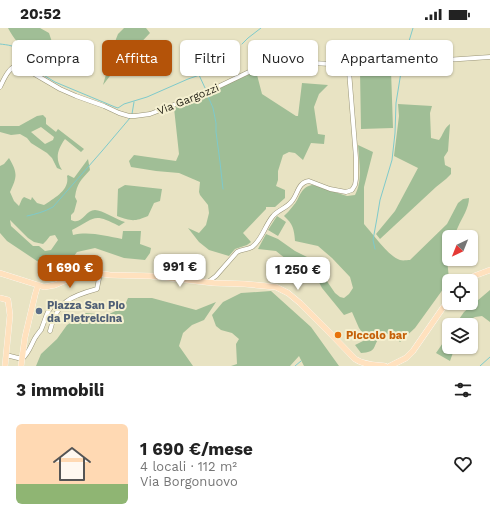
<!DOCTYPE html>
<html lang="it">
<meta charset="utf-8">
<style>
:root{--surface:#fff;--page:#f2f2f2;--text:#222;--muted:#767676;--line:#e0e0e0;--accent:#b45309}
body{margin:0;font-family:"Work Sans",sans-serif;background:var(--page);color:var(--text);height:100vh;display:flex;flex-direction:column;font-size:15px;white-space:nowrap}
*{box-sizing:border-box;margin:0}
p{font-size:13px;color:var(--muted)}
.icon{flex:none;width:22px;height:22px;fill:none;stroke:currentColor;stroke-width:2;stroke-linecap:round;stroke-linejoin:round}
.map{position:relative;height:338px;overflow:hidden}
.details{display:flex;flex-direction:column;background:var(--surface);flex:1}
.details>*{flex:none}
.hud{position:absolute;left:12px;top:12px;width:466px;height:36px;display:flex;gap:8px}
.needle{width:26px;rotate:223deg}
.fabs{position:absolute;left:442px;top:202px;display:grid;gap:8px}
.fabs a{display:grid;place-items:center;width:36px;height:36px;border-radius:6px;background:var(--surface);box-shadow:0 1px 3px #0004;font-size:20px}
.price{position:absolute;translate:-50% -34px;padding:0 9px;border-radius:8px;background:#fff;color:#222;font-size:13px;line-height:26px;filter:drop-shadow(0 1px 2px #0008)}
.price::after{content:'';position:absolute;left:50%;top:24px;width:12px;height:9px;margin-left:-6px;background:inherit;clip-path:polygon(0 0,100% 0,50% 100%)}
.price.current{background:var(--accent);color:#fff}
ul{padding:0;list-style:none}
li{display:flex;align-items:center;gap:12px;height:100px;padding:0 16px}
li+li{border-top:1px solid var(--line)}
li span{display:grid;place-items:center;flex:none;width:112px;height:80px;border-radius:6px;color:#555}
li>.icon{margin-inline-start:auto}
span .icon{width:48px;height:48px;fill:#fffc;stroke-width:1}
li b{font-size:17px}
h2{display:flex;justify-content:space-between;align-items:center;height:48px;padding:0 16px;font-size:17px}
.pill{padding:0 14px;border-radius:6px;background:var(--surface);box-shadow:0 1px 3px #0004;font-size:14px;line-height:36px}
.pill.current{background:var(--accent);color:#fff}
.status{display:flex;justify-content:space-between;align-items:center;height:28px;padding:0 20px;background:var(--surface);direction:ltr}
.status svg{height:11px;fill:currentColor}
.map>svg:first-child{display:block}
.green{fill:#a0be96;fill-rule:evenodd}
.lines{fill:none;stroke-linecap:round;stroke-linejoin:round}
.stream{stroke:#7ecacb;stroke-width:1}
.minor-casing{stroke:#999477;stroke-width:5}
.major-casing{stroke:#fff;stroke-width:6}
.minor{stroke:#fff;stroke-width:4}
.major{stroke:#ffe1be;stroke-width:5.5}
.service-dot{fill:#5c6f8a;stroke:#f5f0d0;stroke-width:1.5}
.food-dot{fill:#e8710a;stroke:#f5f0d0;stroke-width:1.5}
.labels{text-anchor:middle;stroke-width:4;stroke-linejoin:round;paint-order:stroke}
.street-label{font-size:11px;fill:#29271b;stroke:#f5f0d0}
.service-label{font-size:11px;font-weight:bold;fill:#4e5e75;stroke:#f5f0d0;text-anchor:start}
.food-label{font-size:11px;font-weight:bold;fill:#c56008;stroke:#f5f0d0;text-anchor:start}
</style>
<div class="status"><b>20:52</b><svg viewBox="0 0 49 12"><path d="M0 12V9h3v3zM5 12V6h3v6zM10 12V3h3v9zM15 12V0h3v12zM26 1h20v11H26zM47 4h2v5h-2z"/></svg></div>
<div class="map">
<svg width="490" height="338" viewBox="0 0 490 338">
<rect width="100%" height="100%" fill="#e8e3c3"/>
<path class="green" d="M8,0H40L49,5L52,14L46,23C41,24 35,25 30,23C20,20 13,9 8,0Z
M124,0H146L150,5L113,44L103,57L116,11L118,6Z
M391,42L393,100L361,101L360,43Z
M256,43L262,66L296,88H298L302,55L328,57L319,66L314,79L318,106L325,107L324,116L311,115L303,132L295,125L289,124L283,127L278,143V152L276,158L285,162V170L275,179H266V181L243,205L251,214L247,217L235,221L229,228L209,222L199,214L188,200L199,205L206,197L209,185L208,177L200,167L199,164L200,154L179,145L156,143L131,139L129,133L134,127L176,133L179,126L174,80Z
M398,76L432,78L430,85L431,110L439,112C443,107 444,100 450,96L448,123L444,129L445,137L451,140V146L446,151L436,159L380,211L376,206L395,183L418,140L394,128L399,88Z
M43,87L46,90V96L56,104L58,101L84,121L81,124L65,111C57,122 55,131 62,142L57,140L52,130L47,125L31,115L27,110L20,106L11,107L0,104V98H19L37,88ZM41,99L54,109L53,112L45,116L31,104Z
M358,117L373,124L364,159V196C373,206 388,228 400,232C403,233 407,232 410,232L447,196L458,175L463,171L469,170C469,180 462,190 458,199C456,202 456,206 455,209H449V227L447,231L449,251L441,264L415,300L400,314L390,304L386,307L380,308C372,320 377,324 361,325L355,317L367,311L359,300L352,284L344,287L322,260L312,241L304,234L301,243L276,223L258,221L266,206L278,211L295,223L309,230L322,246L335,265L340,269L344,270L349,266L353,260L350,249L332,230L318,218L295,213C294,201 293,196 284,188C287,185 290,182 293,178C300,171 300,158 313,157L347,168L355,167C363,152 359,134 358,117Z
M9,130C18,145 17,149 10,164L14,173L19,178L22,171L24,169L31,172L32,169L37,175L44,177C54,170 70,162 67,148L68,147L74,150L88,131L90,142C81,152 77,155 75,169L77,173L74,184L71,187V192C82,198 85,182 95,182C102,182 117,192 125,194L119,198C93,184 95,190 72,202L73,207C89,203 106,208 122,211L123,203H141L140,216L151,220L150,225L145,232L124,230L95,220L77,224L68,236L40,235L7,213L0,205V138L4,136ZM10,192L28,210L34,214L43,216L46,213L50,208L55,207L58,212L51,222L45,223L39,218H33L11,198Z
M125,157L162,161L160,173L154,175L148,188C134,194 131,193 117,188L118,161Z
M277,188L286,194L278,208L268,202Z
M490,262V294L482,288L475,289L467,293L466,297H455L464,284Z
M271,263L311,299L339,338H304L299,328L290,338H231L237,336L236,316L239,311L232,305L221,302L216,298L212,287L223,274L241,265Z
M128,270H152L196,282L216,274L204,292L192,297L183,305L179,318L193,338H36L41,326L57,311L67,297L86,285L107,287L124,279Z
M449,306V319H455L450,333L436,325Z"/>
<g class="lines">
<path class="stream" d="M0,16C7,17 16,17 19,24C20,27 20,30 22,34L55,54L115,79L118,80L124,76L147,69L188,51L220,40L238,20
M242,16L248,10L261,0
M403,33L413,0
M199,47L206,62
M207,66L213,80L216,95V104L220,134L223,161
M132,86L134,74
M27,188C36,186 44,184 53,179L102,123L130,90
M375,221L373,212L377,190L380,172L392,132L395,105L396,75L402,38
M295,338L301,333
M480,338L490,329"/>
<defs>
<path id="minor" d="M0,59C4,51 9,38 19,37L60,61L76,68L104,78L119,85L129,88H135L150,86L205,65L253,42L266,34H294L349,37L386,36L490,29
M208,254L216,248L237,224C242,221 247,222 252,219C262,212 265,197 273,188C278,182 287,180 292,173C298,166 298,154 309,153L330,161L346,164L352,162L355,157L356,151V130L349,43V37
M50,303C56,274 71,268 97,261L100,245
M6,327L22,331C29,325 31,317 35,310C37,307 39,304 41,302C46,290 46,284 55,274L61,278"/>
<path id="major" d="M0,245L44,259L55,257L81,246L87,244L110,247L151,248L214,255L245,256L276,259L288,265L300,275L327,302L355,331C364,337 375,337 385,338
M465,253L474,248L490,242
M0,270L8,272L10,287L5,338
M21,338L25,309L35,267L38,257
M390,338L406,330L413,323L449,271"/>
</defs>
<use href="#minor" class="minor-casing"/>
<use href="#major" class="major-casing"/>
<use href="#minor" class="minor"/>
<use href="#major" class="major"/>
</g>
<circle class="service-dot" cx="39" cy="283" r="4"/>
<circle class="food-dot" cx="338" cy="307" r="4"/>
<g class="labels">
<g class="street-label">
<text transform="translate(188 71) rotate(-22)" y="4">Via Gargozzi</text>
</g>
<g class="service-label">
<text x="47" y="281">Piazza San Pio<tspan x="47" dy="13">da Pietrelcina</tspan></text>
</g>
<g class="food-label">
<text x="346" y="311">Piccolo bar</text>
</g>
</g>
</svg>
<div class="fabs">
<a><svg class="needle" viewBox="-14 -14 28 28"><path d="M0-13l5 13h-10z" fill="#e53935"/><path d="M0 13l5-13h-10z" fill="#767676"/></svg></a>
<a><svg class="icon" aria-label="locate" viewBox="0 0 24 24"><circle cx="12" cy="12" r="6"/><path d="M12 2v4M12 18v4M2 12h4M18 12h4"/></svg></a>
<a><svg class="icon" aria-label="layers" viewBox="0 0 24 24"><path d="M12 4l9 5-9 5-9-5zM3 14l9 5 9-5"/></svg></a>
</div>
<b class="price" style="left:180px;top:260px">991 €</b>
<b class="price current" style="left:70px;top:261px">1 690 €</b>
<b class="price" style="left:298px;top:263px">1 250 €</b>
<div class="hud">
<a class="pill">Compra</a>
<a class="pill current">Affitta</a>
<a class="pill">Filtri</a>
<a class="pill">Nuovo</a>
<a class="pill">Appartamento</a>
</div>
</div>
<section class="details">
<h2>3 immobili<svg class="icon" aria-label="filters" viewBox="0 0 24 24"><path d="M4 7h16M4 17h16"/><circle cx="9" cy="7" r="2"/><circle cx="15" cy="17" r="2"/></svg></h2>
<ul>
<li><span style="background:linear-gradient(#ffd9b3 75%,#8fb573 0)"><svg class="icon" aria-label="home" viewBox="0 0 24 24"><path d="M3 11l9-7 9 7M6 9v11h12V9"/></svg></span><div><b>1 690 €/mese</b><p>4 locali · 112 m²</p><p>Via Borgonuovo</p></div><svg class="icon" aria-label="heart" viewBox="0 0 24 24"><path d="M12 20l-8-8c-3-5 5-10 8-4 3-6 11-1 8 4z"/></svg></li>
</ul>
</section>
